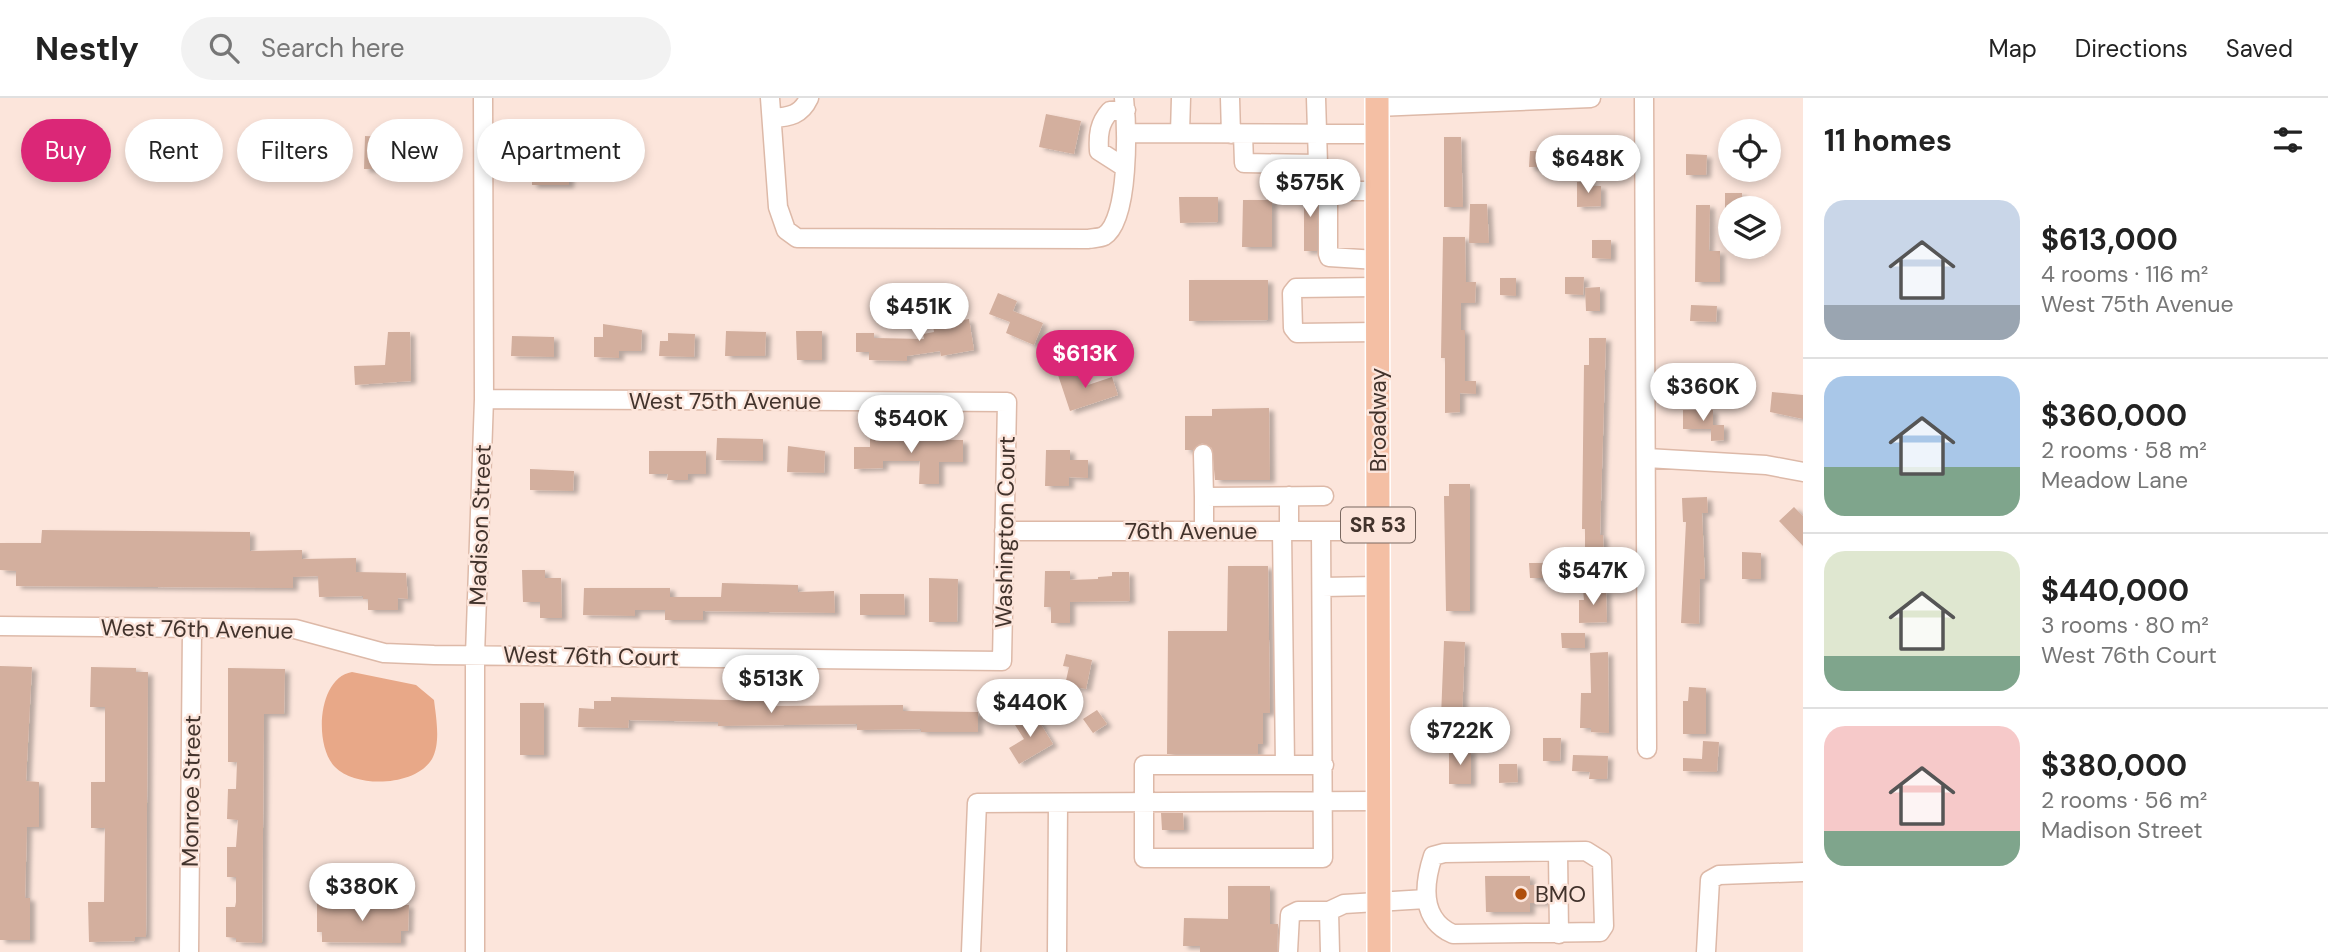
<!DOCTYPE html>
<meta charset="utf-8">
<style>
:root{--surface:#fff;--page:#f2f2f2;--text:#222;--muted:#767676;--line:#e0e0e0;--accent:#db2777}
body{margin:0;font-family:"DM Sans",sans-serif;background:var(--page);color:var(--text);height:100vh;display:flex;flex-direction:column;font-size:26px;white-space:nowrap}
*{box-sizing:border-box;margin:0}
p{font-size:23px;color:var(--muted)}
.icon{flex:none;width:38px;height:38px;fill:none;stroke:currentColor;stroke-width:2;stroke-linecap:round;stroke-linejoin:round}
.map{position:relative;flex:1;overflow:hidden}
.details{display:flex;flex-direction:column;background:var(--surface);width:525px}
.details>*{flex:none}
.guide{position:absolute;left:21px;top:21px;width:665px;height:63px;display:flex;gap:14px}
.tools{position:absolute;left:1718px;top:21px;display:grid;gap:14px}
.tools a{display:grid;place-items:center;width:63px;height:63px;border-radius:50%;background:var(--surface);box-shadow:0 4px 10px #0003;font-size:35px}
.price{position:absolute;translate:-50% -60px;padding:0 16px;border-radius:24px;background:#fff;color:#222;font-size:23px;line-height:46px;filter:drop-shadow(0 2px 4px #0008)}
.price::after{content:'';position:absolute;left:50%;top:42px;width:21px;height:16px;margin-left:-10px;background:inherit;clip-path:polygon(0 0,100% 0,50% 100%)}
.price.selected{background:var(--accent);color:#fff}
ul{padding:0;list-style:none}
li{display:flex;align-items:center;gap:21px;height:175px;padding:0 21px}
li+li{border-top:2px solid var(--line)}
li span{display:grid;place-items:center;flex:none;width:196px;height:140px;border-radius:21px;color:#555}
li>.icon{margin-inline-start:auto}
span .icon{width:84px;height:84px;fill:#fffc;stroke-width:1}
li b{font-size:30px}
h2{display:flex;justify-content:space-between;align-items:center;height:84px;padding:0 21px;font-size:30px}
.chip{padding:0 24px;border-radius:32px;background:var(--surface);box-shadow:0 4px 10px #0003;font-size:24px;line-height:63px}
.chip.selected{background:var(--accent);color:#fff}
header{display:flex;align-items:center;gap:42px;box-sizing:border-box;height:98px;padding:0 35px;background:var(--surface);border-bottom:2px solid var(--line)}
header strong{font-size:33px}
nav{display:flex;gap:38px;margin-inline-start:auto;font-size:24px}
.search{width:490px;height:63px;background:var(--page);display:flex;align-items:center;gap:18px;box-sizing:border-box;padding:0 24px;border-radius:38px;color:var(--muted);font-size:26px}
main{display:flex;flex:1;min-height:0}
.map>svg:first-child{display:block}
.water{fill:#e8a888}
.building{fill:#d3af9e;filter:url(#shadow)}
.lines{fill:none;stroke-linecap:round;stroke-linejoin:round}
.minor-casing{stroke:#ddb9a8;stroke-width:21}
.major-casing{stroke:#fff;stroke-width:26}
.minor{stroke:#fff;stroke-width:18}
.major{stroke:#f4bfa4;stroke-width:23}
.poi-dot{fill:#b04f0c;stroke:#fce5db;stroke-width:2.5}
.labels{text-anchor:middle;stroke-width:5;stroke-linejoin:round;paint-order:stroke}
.shield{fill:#fce5db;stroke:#7a6860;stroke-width:2}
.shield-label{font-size:21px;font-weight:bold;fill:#42332c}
.street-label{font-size:23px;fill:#42332c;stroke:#fce5db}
.poi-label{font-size:23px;fill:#42332c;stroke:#fce5db;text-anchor:start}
</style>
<header>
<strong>Nestly</strong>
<div class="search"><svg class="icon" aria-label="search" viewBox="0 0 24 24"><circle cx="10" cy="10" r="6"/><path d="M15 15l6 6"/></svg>Search here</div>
<nav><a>Map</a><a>Directions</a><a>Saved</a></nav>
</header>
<main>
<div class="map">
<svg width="1803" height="854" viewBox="0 0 1803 854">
<defs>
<filter id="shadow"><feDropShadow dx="5" dy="3" stdDeviation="2" flood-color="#0004"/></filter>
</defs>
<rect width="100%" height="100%" fill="#fce5db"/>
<path class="water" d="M352,574L416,587L434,602C436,619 441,645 432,661C416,688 357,691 335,669C314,648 317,580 352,574Z"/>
<path class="building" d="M1046,16L1081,23L1074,56L1039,49Z
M532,31H557V51H569V87H532Z
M365,38L403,40L402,62L376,61V71H364Z
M1444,39H1461L1463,109H1444Z
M1530,53H1548L1547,69H1529Z
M1686,56L1707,57L1706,77H1686Z
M1577,84H1592V88H1601V108L1577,109Z
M1304,87H1313L1317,99V153H1304Z
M1725,95H1742V110H1725Z
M1179,99H1218V124L1180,125Z
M1243,102H1272V149H1242Z
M1470,106H1487L1489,145H1469Z
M1696,107H1710L1709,153H1720V184H1695Z
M1443,139H1465L1466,184H1476L1475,205H1461V232H1465V283H1476V296L1460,295V314L1445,315V260H1441Z
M1592,142H1611V161L1592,160Z
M1565,179H1584L1583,197L1565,196Z
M1500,180H1516V198L1500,197Z
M1189,182H1268V222L1189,223Z
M1600,189V213H1586L1585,190Z
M998,195L1017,203L1013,213L1043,225L1034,247L1006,235L1010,224L989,216Z
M1691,207L1717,208L1716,224L1690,223Z
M969,221L974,252L941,258L940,253L907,258V263L869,262V254H856V235H874V240L924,241L923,236L934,234L933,227Z
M603,226L642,232L641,253H619V260L594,259V239H603Z
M726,233L766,234L765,258H725Z
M796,233H822V262H797Z
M388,234H410L411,283L355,287L354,268L385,267Z
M668,235L695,236L694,259L659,258L660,243H668Z
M512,238L554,239V259L511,258Z
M1589,240H1606L1600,437H1603L1604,468H1585V431H1582L1584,267H1589Z
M1079,270L1085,288L1112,279L1118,297L1070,313L1058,277Z
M1772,294L1803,297V321L1770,314Z
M1269,310L1270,382H1215L1212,350L1202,345L1193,352H1185V318H1212V311Z
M1683,312H1713V327H1724V342L1711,343V331H1683Z
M717,340L763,341V363L716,362Z
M870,341L963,342V364H939V386H919L920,363H883V370L854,371V349H870Z
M788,348L825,353L824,375L787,374Z
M1046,352H1070V362H1088V380L1069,379V388H1045Z
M649,353H706V376H688V382H667L668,376H649Z
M530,371L574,373L573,393L530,392Z
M1449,386H1470V513H1446L1444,398H1449Z
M1707,399L1708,415H1702L1705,481H1700L1699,526L1681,525L1686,424H1683L1682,400Z
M1794,409L1803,418V448L1779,423Z
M42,432L250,434V453L302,452V461L356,460V474L406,475L408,501L398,500V512H368V501H363V498L319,499L318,478L293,479V490L16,488V473L0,472V445H41Z
M1742,454L1761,455V481H1742Z
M1529,465H1549L1550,480H1530Z
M1228,468H1268L1270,615H1263V646H1258V656H1167L1168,533H1227Z
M522,472H545V480H561L562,520H540V504H523Z
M1045,473H1070V482L1098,481V479L1112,478V474H1129L1130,503L1070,504V525H1051V509H1044Z
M929,480L958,481L957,524H929Z
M722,485L798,487V494L834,493L835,515L703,513V522H665V512H635V518L583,517L584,490H670V499H721Z
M1583,492H1606L1607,524L1579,525V502H1584Z
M860,496H904L905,517H860Z
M1561,535H1585V550H1562Z
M1444,543L1465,544L1462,620L1441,619Z
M1608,554L1609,635L1591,634V630H1580L1581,595H1591L1590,555Z
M1066,556L1092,562L1086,591L1065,587L1069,569L1063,568Z
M0,568L32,569L26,683L39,684V729H27L25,800H30V842H0Z
M91,569L136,570V574H148L146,839H135V843L89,844L88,804H104L105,730H91V684H105V609H90Z
M228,570L285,571L284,616H264L262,845L236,844V840L226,839V809H235L236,804V779H227V749H236L238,722L227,721L228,691H236L237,664H228Z
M1689,589L1706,590V636H1683V603H1688Z
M611,599L770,603V608L903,607V613L978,614V634H921V631L857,632V626L718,628V624L629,622L628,630L578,629L579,610L594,611V603H611Z
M520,605H544V657H520Z
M1097,612L1107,626L1093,635L1083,621Z
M1034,615L1053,646L1019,666L1009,650L1024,641L1015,627Z
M1543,640H1561L1560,663H1543Z
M1703,643L1719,644L1717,674L1683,673V660L1702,661Z
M1449,652H1471V686H1449Z
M1573,657L1608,658L1607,681H1589L1590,674L1572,673Z
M1499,666H1517L1518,684L1499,685Z
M1161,715H1183L1184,732H1162Z
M1485,778H1530V787H1547V805H1530V814H1486Z
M1228,788H1270V826H1278L1277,854H1200V848H1183L1184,820L1228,821Z
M317,806L409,807L408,833H401V845L322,844V834H317Z"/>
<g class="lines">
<defs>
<path id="minor" d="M770,0L778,109L786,132L797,140L1088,141C1093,140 1100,140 1104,138C1130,122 1127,27 1124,0
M1230,0L1231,36
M1316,0L1318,66L1328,97V156L1329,159L1377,162
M1644,0L1647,651
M1377,9L1591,0
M772,20C790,19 801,17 809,0
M1129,35L1377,36
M1180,35L1181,0
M1243,36L1244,65L1318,66
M1124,69L1099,53C1098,37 1099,25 1110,13L1126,12
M1327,93H1377
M1377,234L1297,235L1293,230L1292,195L1296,190L1377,189
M1203,356L1204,399
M1647,360L1766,367L1803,374
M1289,398V433
M1004,433H1378
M1204,433V399L1324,398
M1282,433L1285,667H1324
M1322,489L1378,488
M0,528L295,531L384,555L434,557L1002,563L1007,304L484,301
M1285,667H1144V760H1323L1321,433
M1586,753L1602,763L1604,828L1600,834L1453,836C1421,822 1423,788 1433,758L1444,755Z
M1558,754L1559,836
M1329,813L1344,806L1426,801
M189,854L192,531
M475,854V557L484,301L483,0
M971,854L977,705L1379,703
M1057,854L1058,705
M1288,854L1290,817L1298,813H1329L1330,854
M1706,854L1710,782L1719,777L1803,774"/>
<path id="major" d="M1377,0L1379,854"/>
</defs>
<use href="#minor" class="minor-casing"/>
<use href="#major" class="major-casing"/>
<use href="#minor" class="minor"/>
<use href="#major" class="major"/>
</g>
<circle class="poi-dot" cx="1521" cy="796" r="7"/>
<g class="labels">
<rect class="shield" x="1341" y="409.5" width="74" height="35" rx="5"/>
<g class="shield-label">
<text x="1378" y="434">SR 53</text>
</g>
<g class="street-label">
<text x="725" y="311">West 75th Avenue</text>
<text transform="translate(1378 322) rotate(-90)" y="8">Broadway</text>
<text transform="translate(480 427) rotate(-88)" y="8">Madison Street</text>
<text x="1191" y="441">76th Avenue</text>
<text transform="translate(1005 434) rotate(-89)" y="8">Washington Court</text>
<text transform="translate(197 531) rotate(1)" y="8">West 76th Avenue</text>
<text transform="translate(591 558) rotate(1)" y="8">West 76th Court</text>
<text transform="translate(191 693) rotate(-89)" y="8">Monroe Street</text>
</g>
<g class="poi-label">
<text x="1535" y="804">BMO</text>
</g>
</g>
</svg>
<div class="tools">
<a><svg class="icon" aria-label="locate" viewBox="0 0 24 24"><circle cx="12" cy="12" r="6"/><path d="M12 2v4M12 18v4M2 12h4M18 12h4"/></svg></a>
<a><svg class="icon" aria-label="layers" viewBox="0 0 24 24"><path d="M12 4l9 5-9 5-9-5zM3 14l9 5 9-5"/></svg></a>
</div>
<b class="price" style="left:1588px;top:97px">$648K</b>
<b class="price" style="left:1310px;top:121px">$575K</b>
<b class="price" style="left:919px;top:245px">$451K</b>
<b class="price selected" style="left:1085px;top:292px">$613K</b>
<b class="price" style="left:1703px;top:325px">$360K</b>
<b class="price" style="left:911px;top:357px">$540K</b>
<b class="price" style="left:1593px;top:509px">$547K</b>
<b class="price" style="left:771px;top:617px">$513K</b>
<b class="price" style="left:1030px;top:641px">$440K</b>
<b class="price" style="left:1460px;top:669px">$722K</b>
<b class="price" style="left:362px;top:825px">$380K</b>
<div class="guide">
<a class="chip selected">Buy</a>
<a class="chip">Rent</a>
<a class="chip">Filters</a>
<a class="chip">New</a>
<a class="chip">Apartment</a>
</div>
</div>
<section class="details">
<h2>11 homes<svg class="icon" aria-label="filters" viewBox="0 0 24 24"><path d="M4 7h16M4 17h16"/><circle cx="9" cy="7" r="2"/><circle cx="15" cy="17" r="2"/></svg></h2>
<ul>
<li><span style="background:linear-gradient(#c9d6e8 75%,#9aa5b1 0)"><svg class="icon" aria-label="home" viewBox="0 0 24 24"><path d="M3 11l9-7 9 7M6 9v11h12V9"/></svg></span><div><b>$613,000</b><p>4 rooms · 116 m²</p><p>West 75th Avenue</p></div></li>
<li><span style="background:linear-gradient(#a9c7e8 65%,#7fa58c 0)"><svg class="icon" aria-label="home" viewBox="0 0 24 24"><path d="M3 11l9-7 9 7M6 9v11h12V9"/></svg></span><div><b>$360,000</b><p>2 rooms · 58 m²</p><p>Meadow Lane</p></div></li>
<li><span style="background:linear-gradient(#dfe7d0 75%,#7fa58c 0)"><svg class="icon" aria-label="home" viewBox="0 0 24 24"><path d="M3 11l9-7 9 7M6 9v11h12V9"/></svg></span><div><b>$440,000</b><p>3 rooms · 80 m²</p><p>West 76th Court</p></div></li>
<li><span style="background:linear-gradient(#f6c9c9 75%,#7fa58c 0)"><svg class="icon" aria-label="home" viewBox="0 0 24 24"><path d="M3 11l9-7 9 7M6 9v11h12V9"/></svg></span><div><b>$380,000</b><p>2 rooms · 56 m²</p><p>Madison Street</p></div></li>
</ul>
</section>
</main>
